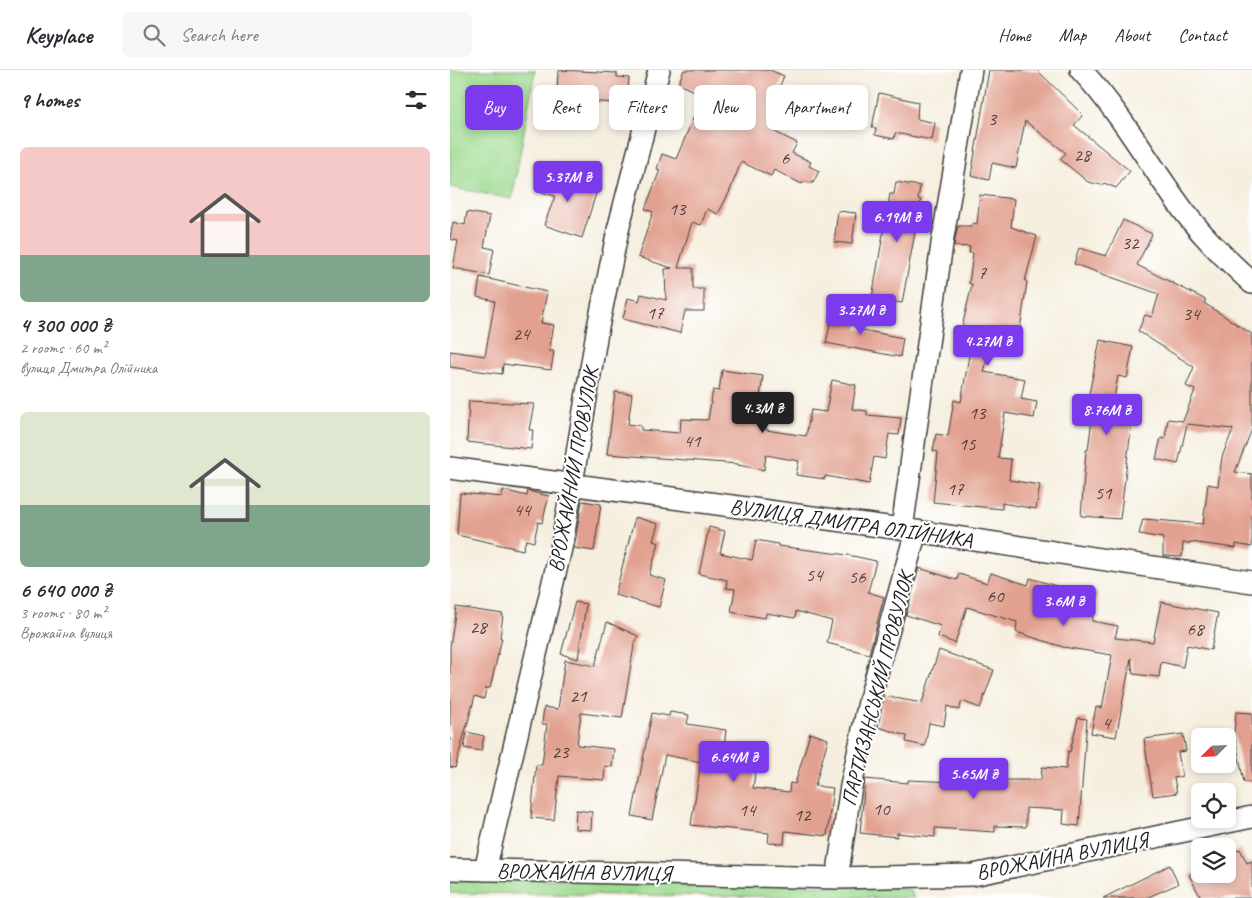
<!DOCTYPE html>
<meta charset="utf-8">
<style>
:root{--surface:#fff;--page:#f7f7f7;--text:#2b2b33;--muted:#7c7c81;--line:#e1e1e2;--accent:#7c3aed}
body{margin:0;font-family:Caveat,sans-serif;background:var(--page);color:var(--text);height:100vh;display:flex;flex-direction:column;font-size:19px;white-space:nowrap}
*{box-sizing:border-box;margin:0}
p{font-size:16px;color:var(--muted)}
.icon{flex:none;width:28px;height:28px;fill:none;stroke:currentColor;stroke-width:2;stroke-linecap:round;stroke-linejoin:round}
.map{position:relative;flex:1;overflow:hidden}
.side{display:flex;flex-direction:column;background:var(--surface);width:450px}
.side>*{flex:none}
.guide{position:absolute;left:15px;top:15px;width:475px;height:45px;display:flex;gap:10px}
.needle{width:32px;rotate:246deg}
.fabs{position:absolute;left:741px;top:658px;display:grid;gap:10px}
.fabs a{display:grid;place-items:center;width:45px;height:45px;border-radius:8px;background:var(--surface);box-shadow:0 2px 8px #0003;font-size:25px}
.price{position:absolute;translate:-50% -42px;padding:0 11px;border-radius:5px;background:var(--accent);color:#fff;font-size:16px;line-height:32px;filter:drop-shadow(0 1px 2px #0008)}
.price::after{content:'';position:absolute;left:50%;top:30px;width:15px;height:11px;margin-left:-8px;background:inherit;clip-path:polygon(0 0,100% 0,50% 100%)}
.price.selected{background:#222;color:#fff}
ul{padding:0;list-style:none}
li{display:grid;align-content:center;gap:10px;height:265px;padding:0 20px}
li span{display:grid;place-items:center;height:155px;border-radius:8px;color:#555}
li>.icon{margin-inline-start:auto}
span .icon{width:90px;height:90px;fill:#fffc;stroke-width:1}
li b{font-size:21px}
h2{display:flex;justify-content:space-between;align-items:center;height:60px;padding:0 20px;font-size:21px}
.tag{padding:0 18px;border-radius:8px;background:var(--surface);box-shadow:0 2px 8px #0003;font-size:18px;line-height:45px}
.tag.selected{background:var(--accent);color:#fff}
header{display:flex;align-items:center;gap:30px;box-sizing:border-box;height:70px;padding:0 25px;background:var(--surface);border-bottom:1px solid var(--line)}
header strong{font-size:24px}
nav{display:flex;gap:28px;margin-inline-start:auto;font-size:18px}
.search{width:350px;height:45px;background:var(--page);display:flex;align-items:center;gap:12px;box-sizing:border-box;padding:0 18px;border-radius:8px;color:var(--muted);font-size:19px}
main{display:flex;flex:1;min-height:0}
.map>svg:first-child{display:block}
.green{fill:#9bd98e;stroke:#5c7a55}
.building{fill:#e2a190}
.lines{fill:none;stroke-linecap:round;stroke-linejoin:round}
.street-casing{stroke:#3d3c39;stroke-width:24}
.street{stroke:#fff;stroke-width:21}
.labels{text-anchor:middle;stroke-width:4;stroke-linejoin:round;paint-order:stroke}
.number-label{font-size:19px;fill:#4e3d39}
.street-label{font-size:21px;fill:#1c1c1c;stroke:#fff}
</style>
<header>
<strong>Keyplace</strong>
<div class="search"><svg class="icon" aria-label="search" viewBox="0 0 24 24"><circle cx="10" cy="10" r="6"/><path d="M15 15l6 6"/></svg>Search here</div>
<nav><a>Home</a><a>Map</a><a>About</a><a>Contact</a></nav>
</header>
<main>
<section class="side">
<h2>9 homes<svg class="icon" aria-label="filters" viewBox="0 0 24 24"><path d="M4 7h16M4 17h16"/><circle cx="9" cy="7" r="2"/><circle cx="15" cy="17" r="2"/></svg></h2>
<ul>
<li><span style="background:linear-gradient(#f6c9c9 70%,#7fa58c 0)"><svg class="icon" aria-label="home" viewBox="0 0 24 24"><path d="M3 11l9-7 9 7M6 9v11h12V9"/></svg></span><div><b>4 300 000 ₴</b><p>2 rooms · 60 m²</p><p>вулиця Дмитра Олійника</p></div></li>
<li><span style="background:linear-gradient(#dfe7d0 60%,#7fa58c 0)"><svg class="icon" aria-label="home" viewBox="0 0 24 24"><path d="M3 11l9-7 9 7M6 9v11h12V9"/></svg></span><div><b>6 640 000 ₴</b><p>3 rooms · 80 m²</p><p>Врожайна вулиця</p></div></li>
</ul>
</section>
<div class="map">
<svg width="802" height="828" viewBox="0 0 802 828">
<rect width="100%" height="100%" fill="#fff"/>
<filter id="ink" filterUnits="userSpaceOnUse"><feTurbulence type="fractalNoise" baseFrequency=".02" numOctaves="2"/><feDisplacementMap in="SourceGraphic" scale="10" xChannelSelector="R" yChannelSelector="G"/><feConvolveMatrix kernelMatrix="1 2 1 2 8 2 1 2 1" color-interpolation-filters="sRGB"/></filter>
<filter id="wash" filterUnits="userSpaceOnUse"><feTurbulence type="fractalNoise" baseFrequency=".0096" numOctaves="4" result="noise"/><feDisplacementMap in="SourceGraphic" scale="20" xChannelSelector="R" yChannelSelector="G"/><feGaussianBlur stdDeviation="1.12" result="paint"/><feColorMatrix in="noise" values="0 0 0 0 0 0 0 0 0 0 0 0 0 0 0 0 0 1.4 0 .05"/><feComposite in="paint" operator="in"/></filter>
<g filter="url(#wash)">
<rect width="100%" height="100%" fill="#f6efdf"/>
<path class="green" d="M0,0H85L62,129L0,117Z
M0,807L448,817L460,820L464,828L0,823Z"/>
<g id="blocks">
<path class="building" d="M110,0L167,3V7L179,8L177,34L113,29L114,19H107L108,3Z
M234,0H320L334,6L323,32L330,35L321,60L347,73L342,83L361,92L359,96L369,101L363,113L353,112L352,114L324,100L321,106L291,92L279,123L268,144L257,139L251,155L242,152L228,198H243V219H254V241H235L230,263L173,249L178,228L189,231L191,224L216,230L215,199L222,198L188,187L203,142L195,139L210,100L207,99L212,84L226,89L253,25L228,14Z
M539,0H587L633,45L624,55L680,101L666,118L654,113L652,115L638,112L610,89L616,83L575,51L566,98L542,93L539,110L521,106Z
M429,23L468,32L467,49L485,53L482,70L445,63L444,69L425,65L426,59L422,58Z
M92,101L148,117L132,168L94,155L105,126L87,121Z
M446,112L470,116L468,129L471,130L452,233L422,228L440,124H444Z
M530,125L564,129L561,157L587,166L575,211L577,212L569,266L544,262L534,302L575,309L571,329L587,332L584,348L555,343L548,388L561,389L559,410L590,415L586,439L552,433V439L483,432L488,382L483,381L486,364L498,366L504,330L511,332L521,274H519L521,268L510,266L522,214H519L523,183H519L520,177L504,176L505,169L508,156H522L523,153L527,154Z
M388,141L406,143L402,174L384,172Z
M17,142L40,146L34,177L44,179L39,205L3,198L8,171L0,169L3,152L15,155Z
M673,150L702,164L687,195L756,230L754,233L802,264V359L785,402L802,404V477L786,474V478L740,472V473H733L732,487L717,486H713V468L689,464L693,449L753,454L758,414L768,416L772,387L783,359L737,354L728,394L706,389L711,368L715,369L718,349L733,351L745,320L736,316L744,297L688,261L695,245L702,247L709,224L624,194L629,178L656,186Z
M30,207L97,222L91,253L104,255L99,281H104L101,300L53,294L52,304L0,297V281L35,286L45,231L27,227Z
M383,241L410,245L407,259L453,268L450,287L376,273Z
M650,270L683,277L677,308L668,306L662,340L683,343L670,449L631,446L636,380H638L645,325L639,324Z
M272,300L313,306L308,341L319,343L316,360L356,366L361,340L376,342L382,310L406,315L402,339L417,341V345L451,348L449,365L439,364L435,389L424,387L419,414L375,406V409L346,405L349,391L316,385L314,400L288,395V394L157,384L165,322L182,324L178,354L191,356V360L230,363L231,349L258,350L263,320L269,321Z
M19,331L84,334L79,360H83L81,379L17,372Z
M53,420L77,426L78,421L99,426L92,453L88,452L84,472L76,470L73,480L7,465L10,423L52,427Z
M132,431L151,434L144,481L124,478Z
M185,447L208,454L203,471L209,473L199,505L216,510L209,537L165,525Z
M259,457L275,461L270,483L302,490L306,470L328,474V476L398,485L426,491L418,522L434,527L419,584L377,573L382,551L346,541L345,548L316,543L315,548L281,542L285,519L276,518L277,510L249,504Z
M469,498L507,510L509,504L537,513L541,503L578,515L580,508L626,522L627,519L647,523L642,551L668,556L665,568L703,572L711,532L768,543L761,580L737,575L733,597L711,592L709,607L683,604L681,588L666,667L641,663L646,637L652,638L662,585L613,577L566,562L567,552L517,537L505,573L488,567L491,556L456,545Z
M125,532L136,534L128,589L111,584Z
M6,537L53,544L50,568H52L40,618H36L34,629L25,626L5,698L0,697V577Z
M157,552L188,566L184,576L172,648L131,643L127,675L164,679L162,697L155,696L154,710L109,706L104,750L81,748L86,695H92L97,654H92L94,637L108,639L115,590L145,596Z
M489,580L544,600L530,638L512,631L509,640L497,636L494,656L479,653L475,676L456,672L457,666L428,657L434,626L472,633Z
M220,642L239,645L237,654L276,660L274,677L308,681L303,718L339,722L340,713L345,714L360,663L378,669L365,716L383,718L377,766L335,761L334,774L318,773L319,763L241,755L251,692L215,685L202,750L182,746L202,643L219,646Z
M786,642L802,643V712H794L784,663Z
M628,648L637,649L629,756L613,754L614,740L576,738V757L545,756V762L485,758V767L447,763V767L410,763L415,709L458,713V710L505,712L506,705L540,707V710H591L592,697L616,699L618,681L620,682Z
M17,662L34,666L31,681L14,678Z
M733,664L736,681L728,682L732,706L724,708L727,723L703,726L694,669Z
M126,740L142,742L141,760L125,759Z
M790,779L797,793L802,791V828H751L739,805L750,799V804H778V786Z
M720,795L728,814L696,828H653Z"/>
</g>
</g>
<g filter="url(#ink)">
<use href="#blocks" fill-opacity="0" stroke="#3d3c39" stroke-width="1"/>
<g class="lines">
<defs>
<path id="street" d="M631,0C668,40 694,85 725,129C747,161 774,187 802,213
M0,398L452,459L802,512
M452,459L493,167L521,0
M0,799L387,808L523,805L802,747
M35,800L112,474L147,262L168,160L209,0
M387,808L401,716L419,632L466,461"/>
</defs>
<use href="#street" class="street-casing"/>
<use href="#street" class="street"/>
</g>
</g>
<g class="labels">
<g class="number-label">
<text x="542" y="55">3</text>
<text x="632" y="91">28</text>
<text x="335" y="94">6</text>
<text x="227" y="145">13</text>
<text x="680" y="179">32</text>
<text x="532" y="209">7</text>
<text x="205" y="249">17</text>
<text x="741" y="250">34</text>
<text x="71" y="270">24</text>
<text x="527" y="349">13</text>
<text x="242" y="377">41</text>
<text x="517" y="380">15</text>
<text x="505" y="425">17</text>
<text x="653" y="429">51</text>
<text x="72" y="446">44</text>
<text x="364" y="511">54</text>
<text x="407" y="513">56</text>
<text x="545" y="532">60</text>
<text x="28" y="563">28</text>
<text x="745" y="565">68</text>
<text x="128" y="632">21</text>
<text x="656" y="659">4</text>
<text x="110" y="688">23</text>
<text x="431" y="745">10</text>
<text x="297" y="746">14</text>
<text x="352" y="751">12</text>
</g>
<g class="street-label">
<text transform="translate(123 400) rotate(-80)" y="7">ВРОЖАЙНИЙ ПРОВУЛОК</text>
<text transform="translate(401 453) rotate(8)" y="7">ВУЛИЦЯ ДМИТРА ОЛІЙНИКА</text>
<text transform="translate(427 619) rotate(-76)" y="7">ПАРТИЗАНСЬКИЙ ПРОВУЛОК</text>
<text transform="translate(612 786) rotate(-11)" y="7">ВРОЖАЙНА ВУЛИЦЯ</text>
<text transform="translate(134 802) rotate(1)" y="7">ВРОЖАЙНА ВУЛИЦЯ</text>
</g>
</g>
</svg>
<div class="fabs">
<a><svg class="needle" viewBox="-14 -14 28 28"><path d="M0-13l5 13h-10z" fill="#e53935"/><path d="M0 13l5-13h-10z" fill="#7c7c81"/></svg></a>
<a><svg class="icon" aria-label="locate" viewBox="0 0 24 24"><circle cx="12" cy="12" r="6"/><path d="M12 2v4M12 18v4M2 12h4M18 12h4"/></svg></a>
<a><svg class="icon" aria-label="layers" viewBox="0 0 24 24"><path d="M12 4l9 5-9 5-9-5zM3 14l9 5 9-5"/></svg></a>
</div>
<b class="price" style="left:118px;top:133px">5.37M ₴</b>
<b class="price" style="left:447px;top:173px">6.19M ₴</b>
<b class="price" style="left:411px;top:266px">3.27M ₴</b>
<b class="price" style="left:538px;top:297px">4.27M ₴</b>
<b class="price selected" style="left:313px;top:364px">4.3M ₴</b>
<b class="price" style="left:657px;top:366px">8.76M ₴</b>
<b class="price" style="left:614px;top:557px">3.6M ₴</b>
<b class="price" style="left:284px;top:713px">6.64M ₴</b>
<b class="price" style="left:524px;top:730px">5.65M ₴</b>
<div class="guide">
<a class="tag selected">Buy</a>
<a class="tag">Rent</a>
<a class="tag">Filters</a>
<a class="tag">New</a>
<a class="tag">Apartment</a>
</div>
</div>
</main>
